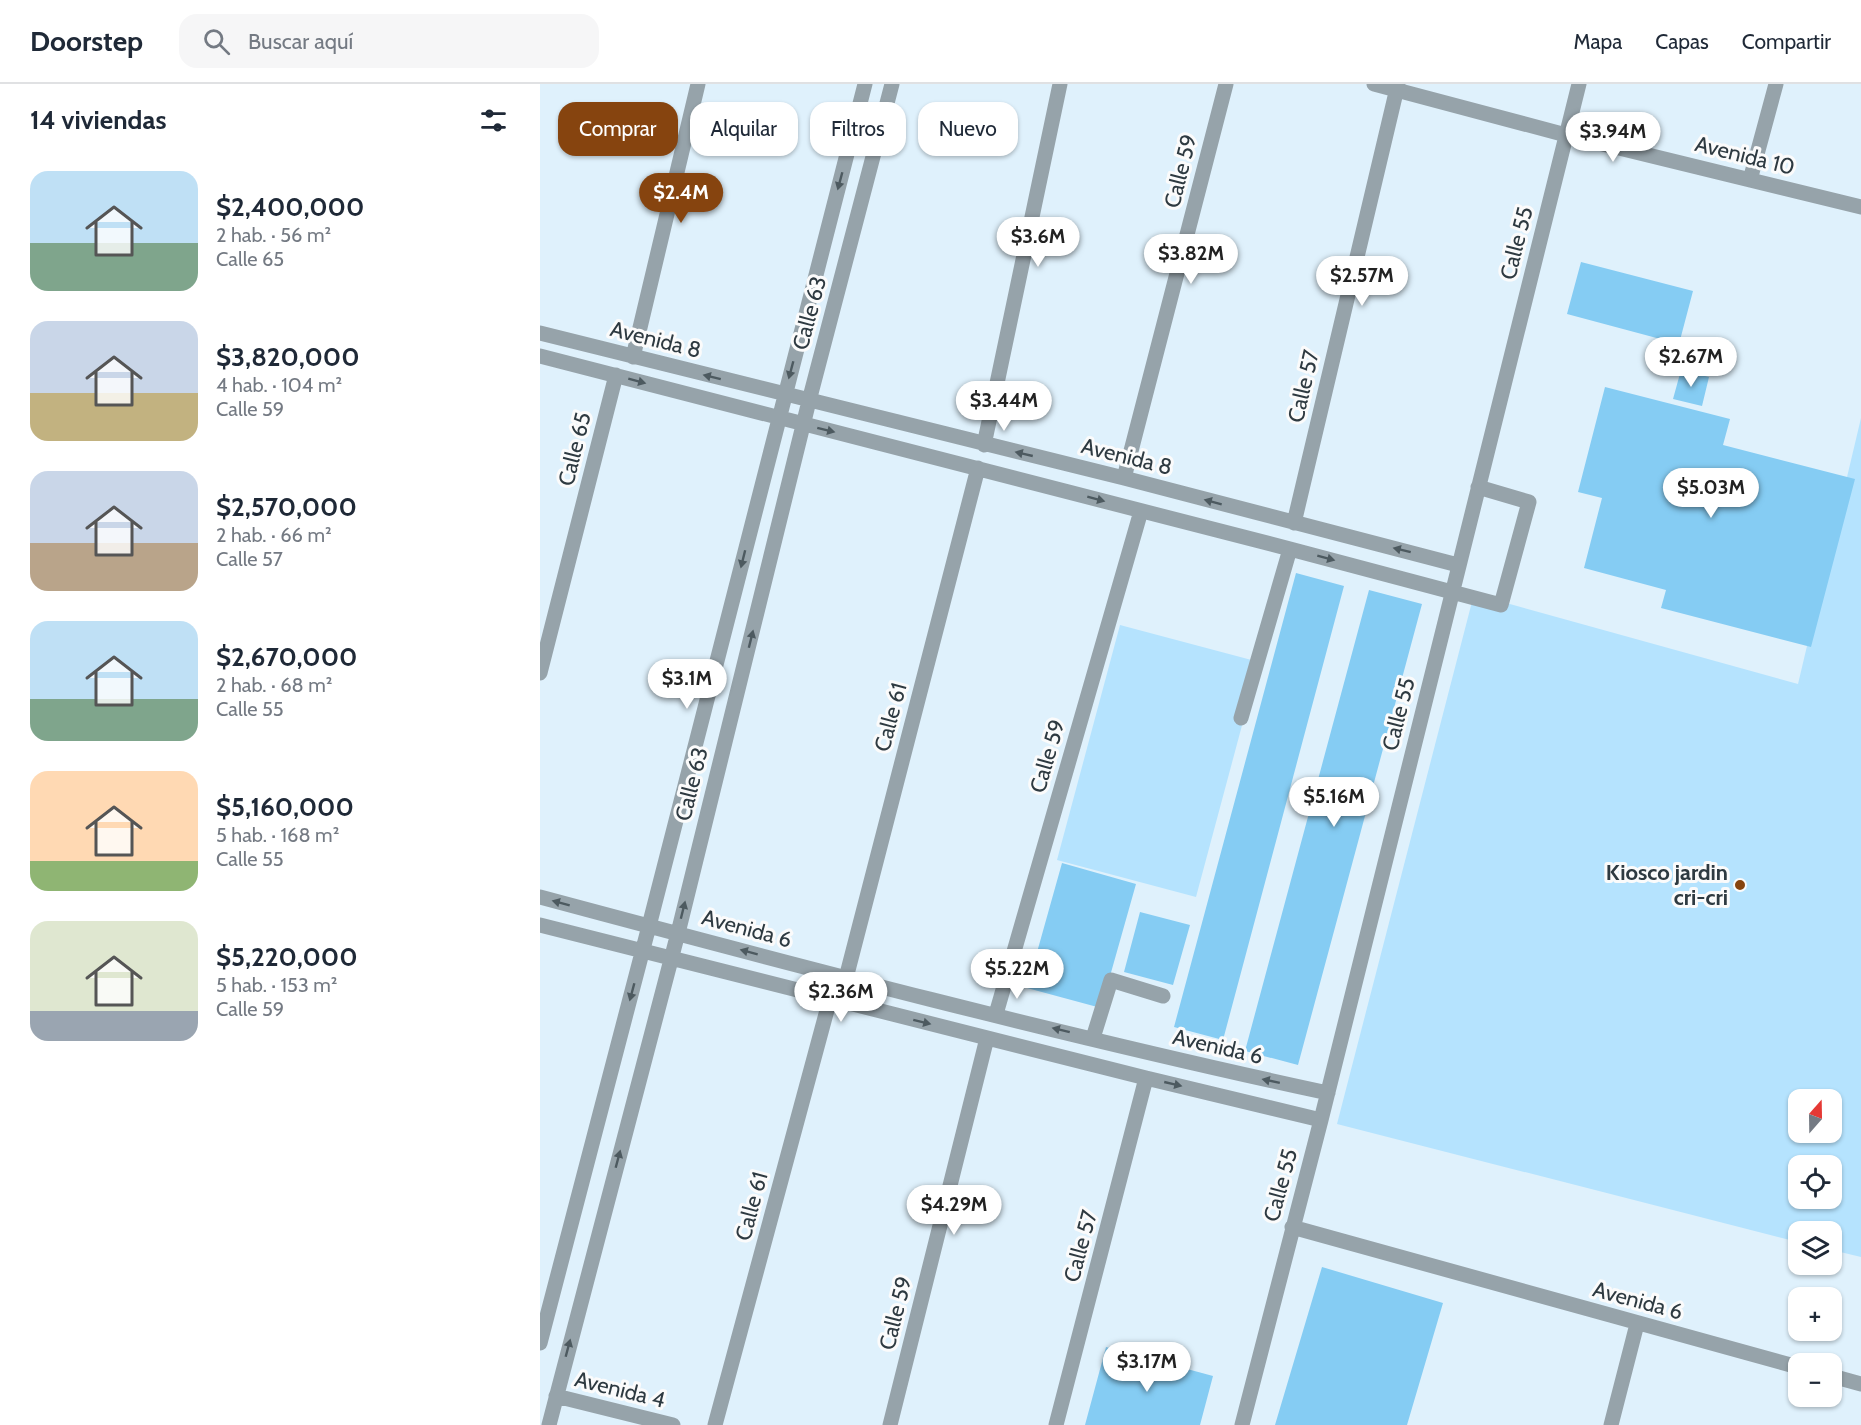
<!DOCTYPE html>
<html lang="es">
<meta charset="utf-8">
<style>
:root{--surface:#fff;--page:#f6f6f7;--text:#1f2937;--muted:#747a83;--line:#e0e1e3;--accent:#86440f}
body{margin:0;font-family:Cabin,sans-serif;background:var(--page);color:var(--text);height:100vh;display:flex;flex-direction:column;font-size:22px;white-space:nowrap}
*{box-sizing:border-box;margin:0}
p{font-size:20px;color:var(--muted)}
.icon{flex:none;width:33px;height:33px;fill:none;stroke:currentColor;stroke-width:2;stroke-linecap:round;stroke-linejoin:round}
.map{position:relative;flex:1;overflow:hidden}
.details{display:flex;flex-direction:column;background:var(--surface);width:540px}
.details>*{flex:none}
.banner{position:absolute;left:18px;top:18px;width:570px;height:54px;display:flex;gap:12px}
.needle{width:39px;rotate:20deg}
.tools{position:absolute;left:1248px;top:1005px;display:grid;gap:12px}
.tools a{display:grid;place-items:center;width:54px;height:54px;border-radius:12px;background:var(--surface);box-shadow:0 2px 4px #0004;font-size:30px}
.price{position:absolute;translate:-50% -51px;padding:0 14px;border-radius:21px;background:#fff;color:#222;font-size:20px;line-height:39px;filter:drop-shadow(0 2px 3px #0008)}
.price::after{content:'';position:absolute;left:50%;top:36px;width:18px;height:14px;margin-left:-9px;background:inherit;clip-path:polygon(0 0,100% 0,50% 100%)}
.price.on{background:var(--accent);color:#fff}
ul{padding:0;list-style:none}
li{display:flex;align-items:center;gap:18px;height:150px;padding:0 30px}
li span{display:grid;place-items:center;flex:none;width:168px;height:120px;border-radius:18px;color:#555}
li>.icon{margin-inline-start:auto}
span .icon{width:72px;height:72px;fill:#fffc;stroke-width:1}
li b{font-size:26px}
h2{display:flex;justify-content:space-between;align-items:center;height:72px;padding:0 30px;font-size:26px}
.tag{padding:0 21px;border-radius:18px;background:var(--surface);box-shadow:0 2px 4px #0004;font-size:21px;line-height:54px}
.tag.on{background:var(--accent);color:#fff}
header{display:flex;align-items:center;gap:36px;box-sizing:border-box;height:84px;padding:0 30px;background:var(--surface);border-bottom:2px solid var(--line)}
header strong{font-size:28px}
nav{display:flex;gap:33px;margin-inline-start:auto;font-size:21px}
.search{width:420px;height:54px;background:var(--page);display:flex;align-items:center;gap:15px;box-sizing:border-box;padding:0 21px;border-radius:18px;color:var(--muted);font-size:22px}
main{display:flex;flex:1;min-height:0}
.map>svg:first-child{display:block}
.green{fill:#b5e3fe;fill-rule:evenodd}
.building{fill:#85ccf3}
.lines{fill:none;stroke-linecap:round;stroke-linejoin:round}
.minor{stroke:#96a3aa;stroke-width:15}
.oneway{fill:#4d5a60}
.poi-dot{fill:#86440f;stroke:#fbfbfb;stroke-width:2}
.labels{text-anchor:middle;stroke-width:6;stroke-linejoin:round;paint-order:stroke}
.street-label{font-size:22px;fill:#2e3a41;stroke:#fbfbfb}
.poi-label{font-size:22px;font-weight:bold;fill:#2e3a41;stroke:#fbfbfb;text-anchor:end}
</style>
<header>
<strong>Doorstep</strong>
<div class="search"><svg class="icon" aria-label="search" viewBox="0 0 24 24"><circle cx="10" cy="10" r="6"/><path d="M15 15l6 6"/></svg>Buscar aquí</div>
<nav><a>Mapa</a><a>Capas</a><a>Compartir</a></nav>
</header>
<main>
<section class="details">
<h2>14 viviendas<svg class="icon" aria-label="filters" viewBox="0 0 24 24"><path d="M4 7h16M4 17h16"/><circle cx="9" cy="7" r="2"/><circle cx="15" cy="17" r="2"/></svg></h2>
<ul>
<li><span style="background:linear-gradient(#bfe0f5 60%,#7fa58c 0)"><svg class="icon" aria-label="home" viewBox="0 0 24 24"><path d="M3 11l9-7 9 7M6 9v11h12V9"/></svg></span><div><b>$2,400,000</b><p>2 hab. · 56 m²</p><p>Calle 65</p></div></li>
<li><span style="background:linear-gradient(#c9d6e8 60%,#c2b280 0)"><svg class="icon" aria-label="home" viewBox="0 0 24 24"><path d="M3 11l9-7 9 7M6 9v11h12V9"/></svg></span><div><b>$3,820,000</b><p>4 hab. · 104 m²</p><p>Calle 59</p></div></li>
<li><span style="background:linear-gradient(#c9d6e8 60%,#b9a48a 0)"><svg class="icon" aria-label="home" viewBox="0 0 24 24"><path d="M3 11l9-7 9 7M6 9v11h12V9"/></svg></span><div><b>$2,570,000</b><p>2 hab. · 66 m²</p><p>Calle 57</p></div></li>
<li><span style="background:linear-gradient(#bfe0f5 65%,#7fa58c 0)"><svg class="icon" aria-label="home" viewBox="0 0 24 24"><path d="M3 11l9-7 9 7M6 9v11h12V9"/></svg></span><div><b>$2,670,000</b><p>2 hab. · 68 m²</p><p>Calle 55</p></div></li>
<li><span style="background:linear-gradient(#ffd9b3 75%,#8fb573 0)"><svg class="icon" aria-label="home" viewBox="0 0 24 24"><path d="M3 11l9-7 9 7M6 9v11h12V9"/></svg></span><div><b>$5,160,000</b><p>5 hab. · 168 m²</p><p>Calle 55</p></div></li>
<li><span style="background:linear-gradient(#dfe7d0 75%,#9aa5b1 0)"><svg class="icon" aria-label="home" viewBox="0 0 24 24"><path d="M3 11l9-7 9 7M6 9v11h12V9"/></svg></span><div><b>$5,220,000</b><p>5 hab. · 153 m²</p><p>Calle 59</p></div></li>
</ul>
</section>
<div class="map">
<svg width="1321" height="1341" viewBox="0 0 1321 1341">
<rect width="100%" height="100%" fill="#dff1fc"/>
<path class="green" d="M1321,334V1173L1292,1166V1148H1258V1158L797,1040L934,510L1258,600ZM1258,1016H1292V1048H1258ZM1258,1082H1292V1114H1258Z
M580,541L719,578L656,813L517,776Z"/>
<path class="building" d="M1041,178L1153,207L1139,260L1027,230Z
M1141,286L1169,293L1162,322L1133,315Z
M1065,303L1190,335L1183,361L1315,395L1271,563L1121,524L1126,506L1044,484L1062,414L1038,408Z
M756,489L804,502L683,956L634,943Z
M829,506L882,520L758,981L705,967Z
M522,779L596,800L561,924L487,904Z
M600,828L650,841L633,901L584,888Z
M782,1183L903,1219L867,1341H735Z
M566,1263L673,1292L660,1341H545Z"/>
<g class="lines">
<path class="minor" d="M834,0L1026,51L1321,123
M1210,96L1236,0
M0,249L584,394L918,481
M0,272L750,465L961,521L989,418L938,403
M93,273L158,0
M444,361L520,0
M584,394L686,0
M754,439L858,0
M0,589L76,291
M701,634L750,465
M0,813C261,883 523,952 788,1009
M0,841L606,994L781,1036
M306,894L438,384
M456,930L601,427
M553,954L571,896L623,912
M752,1143L1258,1283
M0,1259L109,842L325,0
M1292,1292L1321,1300
M16,1312L133,1341
M9,1341L138,849L269,317L352,0
M175,1341L290,915
M350,1341L447,954
M516,1341L606,994
M702,1341L781,1036L1039,0
M1071,1341L1097,1240"/>
</g>
<defs><path id="oneway-solid" d="M-6-.8H1V-3.2L6.5 0L1 3.2V.8H-6Z" transform="scale(1.5)"/></defs>
<g class="oneway">
<use href="#oneway-solid" transform="translate(300 97) rotate(105)"/>
<use href="#oneway-solid" transform="translate(251 286) rotate(105)"/>
<use href="#oneway-solid" transform="translate(172 293) rotate(-166)"/>
<use href="#oneway-solid" transform="translate(97 297) rotate(15)"/>
<use href="#oneway-solid" transform="translate(286 346) rotate(14)"/>
<use href="#oneway-solid" transform="translate(484 370) rotate(-167)"/>
<use href="#oneway-solid" transform="translate(556 415) rotate(15)"/>
<use href="#oneway-solid" transform="translate(673 418) rotate(-165)"/>
<use href="#oneway-solid" transform="translate(862 466) rotate(-166)"/>
<use href="#oneway-solid" transform="translate(786 474) rotate(15)"/>
<use href="#oneway-solid" transform="translate(203 475) rotate(104)"/>
<use href="#oneway-solid" transform="translate(211 555) rotate(-76)"/>
<use href="#oneway-solid" transform="translate(21 819) rotate(-165)"/>
<use href="#oneway-solid" transform="translate(143 826) rotate(-76)"/>
<use href="#oneway-solid" transform="translate(209 868) rotate(-165)"/>
<use href="#oneway-solid" transform="translate(92 908) rotate(105)"/>
<use href="#oneway-solid" transform="translate(382 938) rotate(14)"/>
<use href="#oneway-solid" transform="translate(521 946) rotate(-166)"/>
<use href="#oneway-solid" transform="translate(731 997) rotate(-168)"/>
<use href="#oneway-solid" transform="translate(633 1000) rotate(13)"/>
<use href="#oneway-solid" transform="translate(78 1075) rotate(-75)"/>
<use href="#oneway-solid" transform="translate(28 1264) rotate(-75)"/>
</g>
<circle class="poi-dot" cx="1200" cy="801" r="6"/>
<g class="labels">
<g class="street-label">
<text transform="translate(1205 71) rotate(14)" y="8">Avenida 10</text>
<text transform="translate(640 87) rotate(-76)" y="8">Calle 59</text>
<text transform="translate(976 159) rotate(-76)" y="8">Calle 55</text>
<text transform="translate(269 229) rotate(-75)" y="8">Calle 63</text>
<text transform="translate(116 255) rotate(14)" y="8">Avenida 8</text>
<text transform="translate(763 302) rotate(-77)" y="8">Calle 57</text>
<text transform="translate(34 365) rotate(-76)" y="8">Calle 65</text>
<text transform="translate(587 372) rotate(14)" y="8">Avenida 8</text>
<text transform="translate(858 630) rotate(-76)" y="8">Calle 55</text>
<text transform="translate(350 633) rotate(-75)" y="8">Calle 61</text>
<text transform="translate(507 672) rotate(-74)" y="8">Calle 59</text>
<text transform="translate(151 700) rotate(-76)" y="8">Calle 63</text>
<text transform="translate(207 844) rotate(15)" y="8">Avenida 6</text>
<text transform="translate(678 962) rotate(13)" y="8">Avenida 6</text>
<text transform="translate(740 1101) rotate(-75)" y="8">Calle 55</text>
<text transform="translate(211 1122) rotate(-75)" y="8">Calle 61</text>
<text transform="translate(540 1162) rotate(-75)" y="8">Calle 57</text>
<text transform="translate(1098 1216) rotate(15)" y="8">Avenida 6</text>
<text transform="translate(355 1229) rotate(-76)" y="8">Calle 59</text>
<text transform="translate(80 1305) rotate(14)" y="8">Avenida 4</text>
</g>
<g class="poi-label">
<text x="1188" y="796">Kiosco jardin<tspan x="1188" dy="25">cri-cri</tspan></text>
</g>
</g>
</svg>
<div class="tools">
<a><svg class="needle" viewBox="-14 -14 28 28"><path d="M0-13l5 13h-10z" fill="#e53935"/><path d="M0 13l5-13h-10z" fill="#747a83"/></svg></a>
<a><svg class="icon" aria-label="locate" viewBox="0 0 24 24"><circle cx="12" cy="12" r="6"/><path d="M12 2v4M12 18v4M2 12h4M18 12h4"/></svg></a>
<a><svg class="icon" aria-label="layers" viewBox="0 0 24 24"><path d="M12 4l9 5-9 5-9-5zM3 14l9 5 9-5"/></svg></a>
<a>+</a>
<a>−</a>
</div>
<b class="price" style="left:1073px;top:79px">$3.94M</b>
<b class="price on" style="left:141px;top:140px">$2.4M</b>
<b class="price" style="left:498px;top:184px">$3.6M</b>
<b class="price" style="left:651px;top:201px">$3.82M</b>
<b class="price" style="left:822px;top:223px">$2.57M</b>
<b class="price" style="left:1151px;top:304px">$2.67M</b>
<b class="price" style="left:464px;top:348px">$3.44M</b>
<b class="price" style="left:1171px;top:435px">$5.03M</b>
<b class="price" style="left:147px;top:626px">$3.1M</b>
<b class="price" style="left:794px;top:744px">$5.16M</b>
<b class="price" style="left:477px;top:916px">$5.22M</b>
<b class="price" style="left:301px;top:939px">$2.36M</b>
<b class="price" style="left:414px;top:1152px">$4.29M</b>
<b class="price" style="left:607px;top:1309px">$3.17M</b>
<div class="banner">
<a class="tag on">Comprar</a>
<a class="tag">Alquilar</a>
<a class="tag">Filtros</a>
<a class="tag">Nuevo</a>
</div>
</div>
</main>
